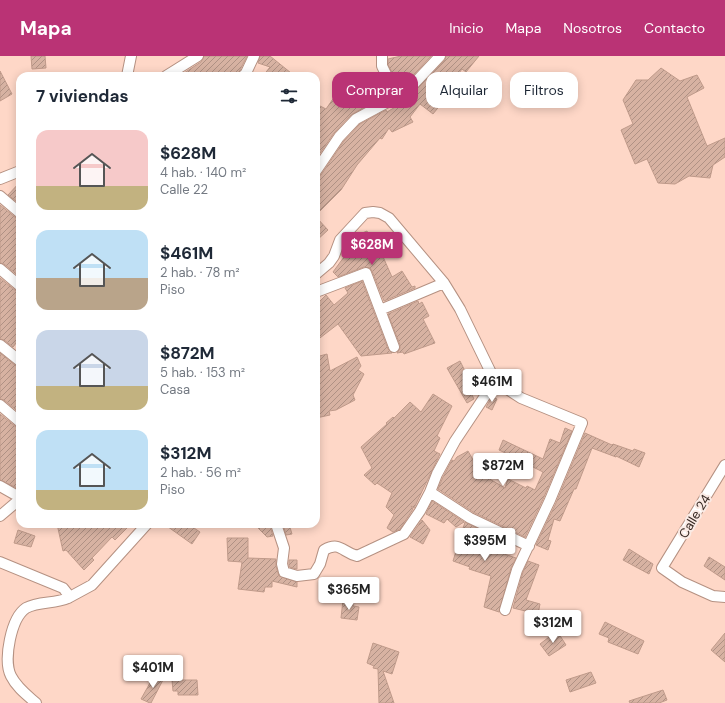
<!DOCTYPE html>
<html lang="es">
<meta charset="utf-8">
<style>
:root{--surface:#fff;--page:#f6f6f7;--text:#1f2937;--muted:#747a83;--accent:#ba3375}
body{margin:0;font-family:"DM Sans",sans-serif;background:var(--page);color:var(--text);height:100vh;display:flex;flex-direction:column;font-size:15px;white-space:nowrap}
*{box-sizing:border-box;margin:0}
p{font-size:13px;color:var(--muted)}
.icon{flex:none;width:22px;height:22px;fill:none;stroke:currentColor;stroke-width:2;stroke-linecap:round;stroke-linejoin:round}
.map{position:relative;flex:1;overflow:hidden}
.panel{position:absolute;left:16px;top:16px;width:304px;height:456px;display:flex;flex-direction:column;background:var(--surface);border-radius:12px;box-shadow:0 2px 10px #0003}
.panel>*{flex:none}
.top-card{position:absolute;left:332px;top:16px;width:333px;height:36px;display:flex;gap:8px}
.price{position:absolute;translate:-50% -34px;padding:0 9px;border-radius:4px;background:#fff;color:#222;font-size:13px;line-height:26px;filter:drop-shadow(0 1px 2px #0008)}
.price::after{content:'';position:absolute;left:50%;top:24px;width:12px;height:9px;margin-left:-6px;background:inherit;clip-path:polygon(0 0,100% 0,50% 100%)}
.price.current{background:var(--accent);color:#fff}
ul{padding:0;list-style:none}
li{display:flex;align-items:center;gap:12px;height:100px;padding:0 20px}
li span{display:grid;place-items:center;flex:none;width:112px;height:80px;border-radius:12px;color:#555}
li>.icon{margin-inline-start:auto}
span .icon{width:48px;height:48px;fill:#fffc;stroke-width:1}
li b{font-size:17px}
h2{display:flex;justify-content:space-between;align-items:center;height:48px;padding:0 20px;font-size:17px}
.chip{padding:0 14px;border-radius:12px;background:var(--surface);box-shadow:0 2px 10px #0003;font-size:14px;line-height:36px}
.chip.current{background:var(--accent);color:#fff}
header{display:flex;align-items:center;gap:24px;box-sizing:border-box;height:56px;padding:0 20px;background:var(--accent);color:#fff}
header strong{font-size:19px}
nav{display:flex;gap:22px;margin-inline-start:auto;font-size:14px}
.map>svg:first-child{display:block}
.building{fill:url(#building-hatch);stroke:#bf9a8a}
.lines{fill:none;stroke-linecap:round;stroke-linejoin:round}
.street-casing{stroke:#b59182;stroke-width:12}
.street{stroke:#fff;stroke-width:10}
.labels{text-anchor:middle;stroke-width:4;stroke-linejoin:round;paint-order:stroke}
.street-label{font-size:13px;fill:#352721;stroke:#faeae4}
</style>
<header>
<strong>Mapa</strong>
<nav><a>Inicio</a><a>Mapa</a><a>Nosotros</a><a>Contacto</a></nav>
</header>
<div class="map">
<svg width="725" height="647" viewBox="0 0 725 647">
<defs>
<pattern id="building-hatch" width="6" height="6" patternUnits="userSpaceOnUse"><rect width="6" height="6" fill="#d7b2a2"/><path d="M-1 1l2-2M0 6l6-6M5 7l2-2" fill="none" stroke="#af9184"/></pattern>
</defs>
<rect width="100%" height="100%" fill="#fed7c7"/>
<path class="building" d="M31,0H45L46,12L32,13Z
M204,0H247L237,20H186L184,17L201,6Z
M260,0H270L291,17L290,19L284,16L281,20H263L270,11L258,7Z
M401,0H431L406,27L400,31L388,9V3Z
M446,0H479L466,16L462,13L441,41L445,43L433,58L420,48L410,61L413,66L392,76L389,72L382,83L380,82L357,109L341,134L316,159V121L321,119L344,85L360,68L386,54L387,56L412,41L410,40L445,4Z
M661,12L680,25L697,19L704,32L687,41L707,90L725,82V101L713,109L710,122L689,120L675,128L658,127L647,103L635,108L621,74L633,68L623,44L636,24H648Z
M0,15L12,38L0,45Z
M367,31L377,44L351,59L334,77L316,103V55L320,50L326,53L335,40L342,46Z
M20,126V148L8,139Z
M0,149L16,162L20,163V221L4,208L0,207Z
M316,161L328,174L316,185Z
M367,175L372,186L376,185L392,221L402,215L412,231L415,230V232L384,245L372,215L370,212L364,211L338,221L333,216L344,201L343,195L345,188L356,182L355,180Z
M0,222L16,235L20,236V282L13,291L4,284L0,283Z
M362,225L388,293L392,297L361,300L338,268L316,285V249L326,239L334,249L348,237L345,232Z
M418,245L419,248L422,246L429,260L423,263L435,287L404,298L403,296L397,297L400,292V289L388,258Z
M0,297L16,310L20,311V357L4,344L0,343Z
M327,298L330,315L357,301L361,310L358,314L364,318L353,339L355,344L336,354L329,355L330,359L316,362V301Z
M460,305L466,317L462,319L474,343L467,347L447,312Z
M433,338L452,350L437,380L440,382L434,395L440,398L414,452L411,450L413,453L400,473L393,476L387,472L394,459L386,451L392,437L377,427L375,429L364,419L372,412L361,391L387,368L386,367L393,361L394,362L410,346L421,356Z
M492,341L497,343L492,354L486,351Z
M0,358L16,371L20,372V428L17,432L0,424Z
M565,372L572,375L544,441L525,481L473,456L438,433L443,421L452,404L454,405L457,401L468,395L481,418L505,432L508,423L526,432L527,430L535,434L543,416L533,411V410L499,394L503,384L543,403L550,383L560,387Z
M585,377L612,389L613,388L633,395L634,393L645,397L639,411L616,400V401L592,392L576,433H574L560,465L554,463L548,484L551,485L548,494L536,489L556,447Z
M432,445L464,466L456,471L447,463L444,467L426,458Z
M422,464L430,474L423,488L410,481Z
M465,466L501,484L498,496L516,502L511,512L499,556L484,551L491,520L469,513L470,511L453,505Z
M57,468H131L115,484L112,481L92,502L94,504L84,514L66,494L63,495Z
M164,468H188L200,476L192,488Z
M283,468H289L292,478L286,479Z
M270,470L273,480L267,481L257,471Z
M18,474L35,480L31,491L14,487Z
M227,482H248V502L276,503V510L279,520L297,526V531L272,525V531H265L264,536L238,533L242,506L228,505Z
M629,493L653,508L649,518L623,504Z
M709,501L725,511V524L704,510Z
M289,504H297V513L289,511Z
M528,505L539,509L526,544L540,548L538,558L513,552L523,516Z
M343,544L353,546V550L359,551L357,564L341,562Z
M605,566L644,585L638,598L608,586L609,582L599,578Z
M557,575L566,589L549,600L540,588Z
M725,577V606L711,594Z
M373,587L399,596L392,618L383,615L394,647H379L378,613L373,612L374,610L367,607Z
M591,616L596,627L570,636L566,624Z
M155,618L164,622L151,647H150L141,643Z
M172,624H197L198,639H178V635H173Z
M663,634L667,644L659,647H630L629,645Z"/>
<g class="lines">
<defs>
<path id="street" d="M382,0V10L397,41
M127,20L131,0
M166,20L198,0
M243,20L246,17L254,0
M316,115L339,81L356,63L397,41L410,32L440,0
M0,123L20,115
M0,140L20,157
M0,213L20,230
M316,218L329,207L334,200L340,184L365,157L373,156L380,157L389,162L444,227L460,253L495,325L521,342L582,367L550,444L517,514L505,554
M316,236L366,217L394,291
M380,254L444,227
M0,289L20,305
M0,349L20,366
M725,409L662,512L682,526L713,540L725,541
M0,430L14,438L20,440
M430,436L470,462L529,490
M0,460L20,443
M276,468L284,492L282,508L284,516L297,520L314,518L320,508L324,494C340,485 342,496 357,500L404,478L420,455L430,436L437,418L455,385L495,325
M0,506L63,532L67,537L68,542C55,548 39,545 26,552C11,562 3,604 11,620C17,632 27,639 36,647
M68,542L92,529L147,468"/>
</defs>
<use href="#street" class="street-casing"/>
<use href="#street" class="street"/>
</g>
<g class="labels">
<g class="street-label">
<text transform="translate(694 460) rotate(-59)" y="5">Calle 24</text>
</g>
</g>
</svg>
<b class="price current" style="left:372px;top:210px">$628M</b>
<b class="price" style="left:492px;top:347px">$461M</b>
<b class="price" style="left:503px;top:431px">$872M</b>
<b class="price" style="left:485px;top:506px">$395M</b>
<b class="price" style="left:349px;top:555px">$365M</b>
<b class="price" style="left:553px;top:588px">$312M</b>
<b class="price" style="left:153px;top:633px">$401M</b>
<div class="top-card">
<a class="chip current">Comprar</a>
<a class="chip">Alquilar</a>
<a class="chip">Filtros</a>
</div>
<section class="panel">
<h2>7 viviendas<svg class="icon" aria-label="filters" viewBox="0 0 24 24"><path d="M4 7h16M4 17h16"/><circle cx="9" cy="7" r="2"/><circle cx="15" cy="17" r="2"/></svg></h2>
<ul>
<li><span style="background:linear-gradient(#f6c9c9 70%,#c2b280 0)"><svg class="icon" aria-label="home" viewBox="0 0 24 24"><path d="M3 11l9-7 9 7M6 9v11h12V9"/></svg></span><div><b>$628M</b><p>4 hab. · 140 m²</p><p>Calle 22</p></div></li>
<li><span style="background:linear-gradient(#bfe0f5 60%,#b9a48a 0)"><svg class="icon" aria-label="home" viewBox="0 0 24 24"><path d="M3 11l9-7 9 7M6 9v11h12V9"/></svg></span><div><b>$461M</b><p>2 hab. · 78 m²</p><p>Piso</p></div></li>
<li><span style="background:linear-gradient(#c9d6e8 70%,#c2b280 0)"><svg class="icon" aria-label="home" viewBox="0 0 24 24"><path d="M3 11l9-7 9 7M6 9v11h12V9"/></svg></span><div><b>$872M</b><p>5 hab. · 153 m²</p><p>Casa</p></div></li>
<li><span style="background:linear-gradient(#bfe0f5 75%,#c2b280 0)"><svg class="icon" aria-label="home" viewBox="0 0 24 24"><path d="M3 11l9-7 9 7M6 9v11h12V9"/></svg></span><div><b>$312M</b><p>2 hab. · 56 m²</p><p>Piso</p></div></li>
</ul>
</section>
</div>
